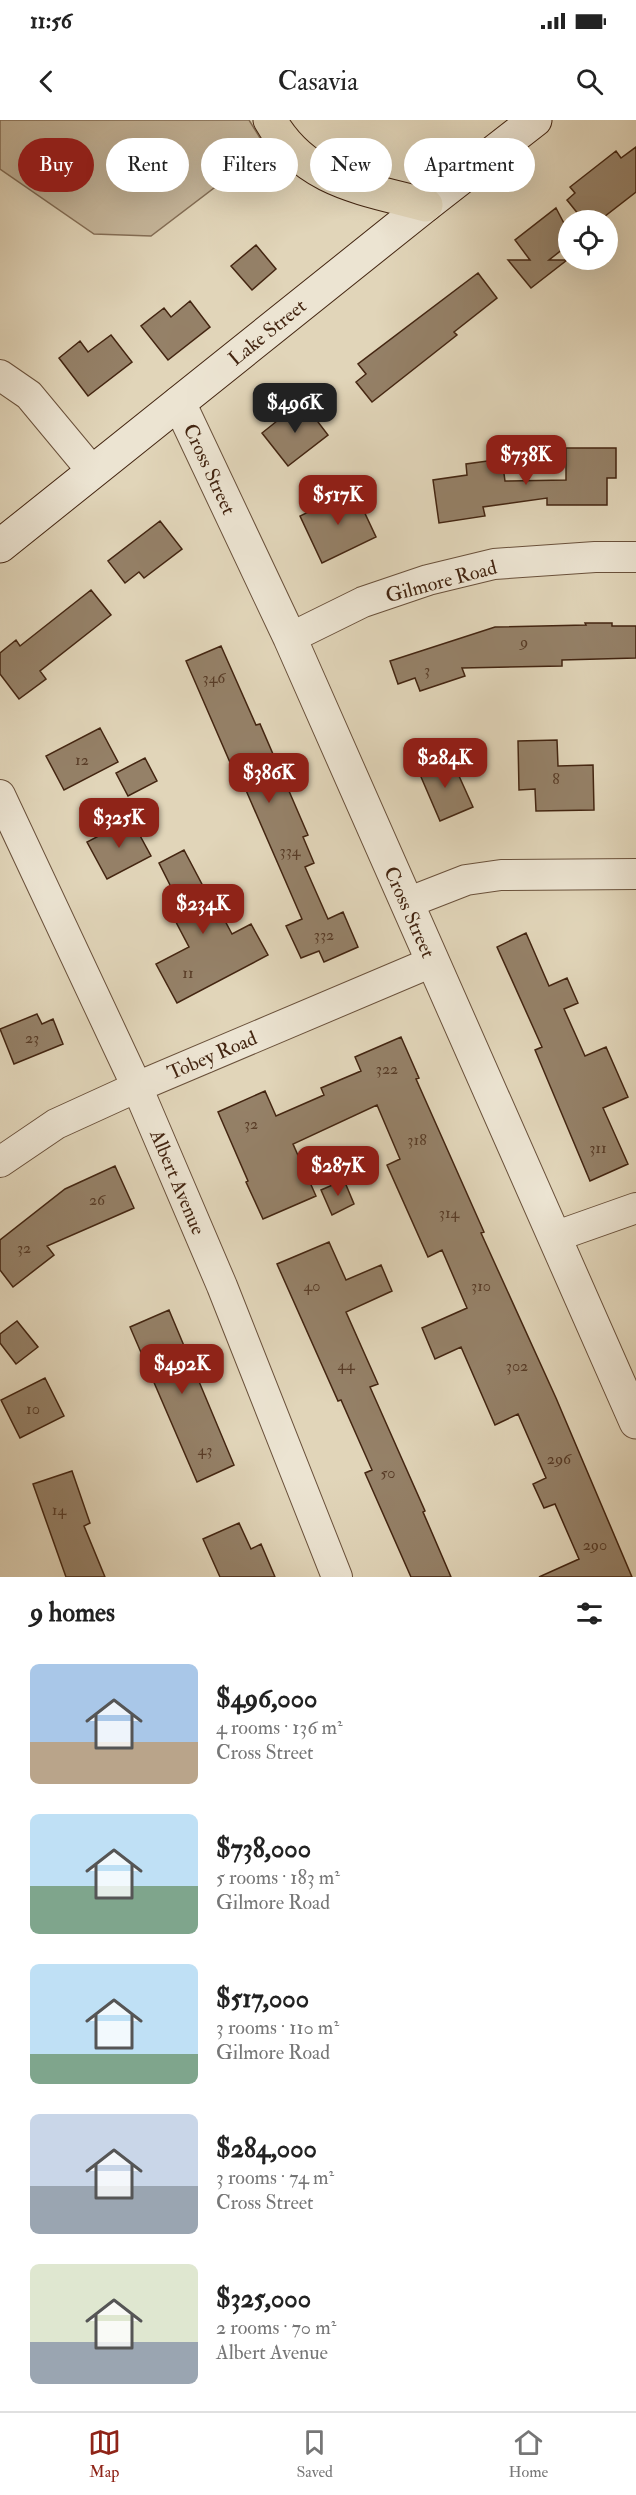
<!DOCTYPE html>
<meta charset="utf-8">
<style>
:root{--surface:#fff;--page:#f6f6f6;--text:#222;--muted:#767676;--line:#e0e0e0;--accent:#8f2418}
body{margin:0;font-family:"IM FELL Double Pica",serif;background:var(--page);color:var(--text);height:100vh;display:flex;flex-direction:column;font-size:22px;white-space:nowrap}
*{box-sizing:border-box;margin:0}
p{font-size:20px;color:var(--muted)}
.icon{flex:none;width:33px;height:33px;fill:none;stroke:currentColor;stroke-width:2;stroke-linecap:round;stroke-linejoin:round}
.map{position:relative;height:1457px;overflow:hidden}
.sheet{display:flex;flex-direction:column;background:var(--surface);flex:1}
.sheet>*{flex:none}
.guide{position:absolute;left:18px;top:18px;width:600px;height:54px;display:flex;gap:12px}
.controls{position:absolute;left:558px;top:90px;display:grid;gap:12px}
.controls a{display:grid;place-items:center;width:60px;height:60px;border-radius:50%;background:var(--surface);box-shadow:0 6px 24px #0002;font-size:30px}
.price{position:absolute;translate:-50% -51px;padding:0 14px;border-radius:12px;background:var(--accent);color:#fff;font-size:20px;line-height:39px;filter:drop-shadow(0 2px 3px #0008)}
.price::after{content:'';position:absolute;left:50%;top:36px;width:18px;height:14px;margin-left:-9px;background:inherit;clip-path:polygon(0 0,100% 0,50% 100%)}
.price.active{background:#222;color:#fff}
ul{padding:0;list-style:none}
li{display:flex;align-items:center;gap:18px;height:150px;padding:0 30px}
li span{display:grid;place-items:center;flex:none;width:168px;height:120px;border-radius:9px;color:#555}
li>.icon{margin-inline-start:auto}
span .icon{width:72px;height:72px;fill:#fffc;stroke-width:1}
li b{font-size:26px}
h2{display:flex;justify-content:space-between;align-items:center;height:72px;padding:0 30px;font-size:26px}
.tag{padding:0 21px;border-radius:27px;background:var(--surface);box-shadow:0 6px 24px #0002;font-size:21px;line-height:54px}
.tag.active{background:var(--accent);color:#fff}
.status{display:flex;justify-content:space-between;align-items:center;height:42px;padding:0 30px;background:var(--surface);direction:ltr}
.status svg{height:16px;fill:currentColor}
header{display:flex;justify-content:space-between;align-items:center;height:78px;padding:0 30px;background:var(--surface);font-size:27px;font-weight:600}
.dock{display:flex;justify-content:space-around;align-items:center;height:84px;border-top:2px solid var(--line);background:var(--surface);font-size:16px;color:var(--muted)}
.dock a{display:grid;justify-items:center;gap:3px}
.dock .active{color:var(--accent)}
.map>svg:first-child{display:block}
.green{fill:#c6b79c;stroke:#846e56;stroke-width:1.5}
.building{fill:#958168;stroke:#432511;stroke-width:1.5}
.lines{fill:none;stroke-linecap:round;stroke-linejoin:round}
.minor-casing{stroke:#6a513b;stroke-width:32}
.tertiary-casing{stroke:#6a513b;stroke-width:35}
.secondary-casing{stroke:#432511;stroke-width:35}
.motorway-casing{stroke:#432511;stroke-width:35}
.minor{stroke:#ece4d2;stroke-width:30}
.tertiary{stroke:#ece4d2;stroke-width:33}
.secondary{stroke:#ece4d2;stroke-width:33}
.motorway{stroke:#e1d5b9;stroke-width:33}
.labels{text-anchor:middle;stroke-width:4.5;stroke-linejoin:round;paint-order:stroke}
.number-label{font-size:16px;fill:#583c27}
.street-label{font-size:20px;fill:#432511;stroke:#ece4d2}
</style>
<div class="status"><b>11:56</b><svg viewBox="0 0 49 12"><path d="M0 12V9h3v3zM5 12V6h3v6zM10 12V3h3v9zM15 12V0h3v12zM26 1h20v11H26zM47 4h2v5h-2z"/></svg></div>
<header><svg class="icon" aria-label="back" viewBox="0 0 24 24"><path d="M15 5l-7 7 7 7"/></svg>Casavia<svg class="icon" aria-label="search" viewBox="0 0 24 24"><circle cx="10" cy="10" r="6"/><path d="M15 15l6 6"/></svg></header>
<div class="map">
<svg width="636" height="1457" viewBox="0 0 636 1457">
<rect width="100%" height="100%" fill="#e1d5b9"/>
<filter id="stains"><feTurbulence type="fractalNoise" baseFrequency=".00333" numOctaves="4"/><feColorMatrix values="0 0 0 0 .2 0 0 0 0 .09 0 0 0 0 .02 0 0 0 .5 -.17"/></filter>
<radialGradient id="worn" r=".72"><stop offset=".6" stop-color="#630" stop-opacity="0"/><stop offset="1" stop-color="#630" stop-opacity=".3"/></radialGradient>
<path class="green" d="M0,0H249L273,39L288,57L222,62L151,116L94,114L0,49Z"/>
<path class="building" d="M636,27V72L600,100H583L567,80L575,73L570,67L616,31L621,38Z
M556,88L568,111V125L549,140H567L531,168L508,140H530L515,120Z
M256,125L276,149L252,170L231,146Z
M478,153L497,178L454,212L457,215L372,282L356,262L366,254L358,244Z
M190,181L210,207L168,240L141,206L164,188L171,197Z
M111,215L132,242L88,276L59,238L80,221L88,232Z
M302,281L328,315L288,346L262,313Z
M566,328H616V358H607V385H547V378L483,387L485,396L439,403L433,360L467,355L466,344L502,339L505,361L566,360Z
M354,370L376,417L322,443L300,396Z
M160,401L182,429L144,458L139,452L125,463L108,441Z
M91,470L111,495L40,551L46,559L19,579L0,554V533L16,520L20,526Z
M585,503H612V506H636V538L562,540V546L462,548L465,556L420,571L415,558L398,564L390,541L495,507L586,505Z
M221,526L256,605L260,604L308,715L303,717L314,743L305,747L328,799L343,792L358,827L324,842L319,831L301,838L286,806L302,799L245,668L242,670L186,541Z
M100,608L118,642L64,670L46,636Z
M557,620L558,646L593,645L594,690L536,691L535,669L519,670L518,621Z
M450,636L473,687L440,701L418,650Z
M145,638L157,661L128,676L116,653Z
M131,699L151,736L107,759L87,722Z
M184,730L203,766L206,765L232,814L251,804L268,835L177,883L156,844L189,827L167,785L177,779L159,743Z
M526,813L549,866L567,858L578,883L564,889L585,936L606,927L628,977L603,988L628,1044L590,1061L535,930L542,927L497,827Z
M37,894L42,904L53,899L63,924L14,944L0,909Z
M401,917L419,958L416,959L484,1112L481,1113L556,1278L632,1457H539L579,1439L555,1384L544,1388L533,1364L546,1358L518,1294L495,1305L461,1227L435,1239L422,1208L467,1188L442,1130L428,1137L387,1045L400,1039L377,985L293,1024L316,1076L263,1099L246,1062L248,1061L218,992L265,971L276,996L324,975L321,968L361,951L355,937Z
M115,1046L134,1088L47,1126L54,1135L13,1167L0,1150V1120L65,1069Z
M344,1060L354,1084L332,1095L321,1070Z
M329,1122L346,1160L381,1145L392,1171L346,1192L378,1264L370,1267L425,1391L423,1392L451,1457H411L365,1353L372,1350L341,1280L338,1281L277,1144Z
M169,1190L234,1345L197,1362L130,1207Z
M17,1201L38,1227L16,1244L0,1223V1214Z
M45,1258L64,1296L20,1318L1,1280Z
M72,1351L90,1403L84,1406L105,1457H66L33,1364Z
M239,1403L251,1429L261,1424L275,1457H220L203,1419Z"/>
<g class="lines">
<defs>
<path id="minor" d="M0,255L29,275L93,352
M290,518L363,482L428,460L494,444L595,437H636
M0,675L137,967L222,1166L337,1457
M407,783L466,760L501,755L636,754
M0,1042L56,1004L137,967L432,842
M554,1117L636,1088"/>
<path id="tertiary" d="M179,283L290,518L636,1302"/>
<path id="secondary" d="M0,426L426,85L535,0"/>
<path id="motorway" d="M270,0C305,62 363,68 426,85"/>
</defs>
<use href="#minor" class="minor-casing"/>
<use href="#tertiary" class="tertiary-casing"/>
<use href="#secondary" class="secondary-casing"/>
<use href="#motorway" class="motorway-casing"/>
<use href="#minor" class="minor"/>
<use href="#tertiary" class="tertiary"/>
<use href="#secondary" class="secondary"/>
<use href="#motorway" class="motorway"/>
</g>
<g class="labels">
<g class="number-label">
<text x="524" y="527">9</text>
<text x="427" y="555">3</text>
<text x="214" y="563">346</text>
<text x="82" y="645">12</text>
<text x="556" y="664">8</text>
<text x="290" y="736">334</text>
<text x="324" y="820">332</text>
<text x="188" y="858">11</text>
<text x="32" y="923">23</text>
<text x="387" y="954">322</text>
<text x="251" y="1009">32</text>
<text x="417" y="1025">318</text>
<text x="598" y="1033">311</text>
<text x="97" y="1085">26</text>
<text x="449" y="1098">314</text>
<text x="24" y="1133">32</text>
<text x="312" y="1171">40</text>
<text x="481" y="1171">310</text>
<text x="346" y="1250">44</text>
<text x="517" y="1251">302</text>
<text x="33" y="1294">10</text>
<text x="205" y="1335">43</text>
<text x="559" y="1344">296</text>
<text x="388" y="1358">50</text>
<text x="59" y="1395">14</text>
<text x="595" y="1430">290</text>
</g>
<g class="street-label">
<text transform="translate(267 212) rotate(-39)" y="7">Lake Street</text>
<text transform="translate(210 349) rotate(65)" y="7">Cross Street</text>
<text transform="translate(441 461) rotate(-15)" y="7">Gilmore Road</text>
<text transform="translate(410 792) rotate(66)" y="7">Cross Street</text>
<text transform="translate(212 935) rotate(-23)" y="7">Tobey Road</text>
<text transform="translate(178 1062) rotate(67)" y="7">Albert Avenue</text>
</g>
</g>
<rect width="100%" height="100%" filter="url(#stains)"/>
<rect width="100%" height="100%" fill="url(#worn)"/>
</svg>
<div class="controls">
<a><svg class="icon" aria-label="locate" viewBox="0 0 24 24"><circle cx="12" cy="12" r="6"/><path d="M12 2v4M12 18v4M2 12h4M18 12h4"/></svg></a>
</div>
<b class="price active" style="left:295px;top:314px">$496K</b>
<b class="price" style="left:526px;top:366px">$738K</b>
<b class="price" style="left:338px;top:406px">$517K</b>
<b class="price" style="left:445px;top:669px">$284K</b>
<b class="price" style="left:269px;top:684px">$386K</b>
<b class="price" style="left:119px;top:729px">$325K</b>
<b class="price" style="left:203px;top:815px">$234K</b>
<b class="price" style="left:338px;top:1077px">$287K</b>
<b class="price" style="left:182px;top:1275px">$492K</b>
<div class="guide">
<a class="tag active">Buy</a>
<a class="tag">Rent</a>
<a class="tag">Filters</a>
<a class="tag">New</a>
<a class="tag">Apartment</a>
</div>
</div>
<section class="sheet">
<h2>9 homes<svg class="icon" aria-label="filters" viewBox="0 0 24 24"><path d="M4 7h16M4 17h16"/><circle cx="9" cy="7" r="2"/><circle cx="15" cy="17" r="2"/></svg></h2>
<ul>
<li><span style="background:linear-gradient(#a9c7e8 65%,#b9a48a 0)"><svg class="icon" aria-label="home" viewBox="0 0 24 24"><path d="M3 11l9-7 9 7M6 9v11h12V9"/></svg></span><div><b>$496,000</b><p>4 rooms · 136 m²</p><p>Cross Street</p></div></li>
<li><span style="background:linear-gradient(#bfe0f5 60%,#7fa58c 0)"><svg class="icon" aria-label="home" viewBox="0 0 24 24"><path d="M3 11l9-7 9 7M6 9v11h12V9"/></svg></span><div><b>$738,000</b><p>5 rooms · 183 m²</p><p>Gilmore Road</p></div></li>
<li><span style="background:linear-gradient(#bfe0f5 75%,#7fa58c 0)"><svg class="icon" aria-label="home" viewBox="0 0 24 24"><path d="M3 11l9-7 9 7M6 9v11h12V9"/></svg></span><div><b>$517,000</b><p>3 rooms · 110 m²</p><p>Gilmore Road</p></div></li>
<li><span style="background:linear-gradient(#c9d6e8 60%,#9aa5b1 0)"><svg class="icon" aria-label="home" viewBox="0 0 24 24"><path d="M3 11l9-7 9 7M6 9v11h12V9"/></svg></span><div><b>$284,000</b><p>3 rooms · 74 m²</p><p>Cross Street</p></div></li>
<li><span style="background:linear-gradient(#dfe7d0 65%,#9aa5b1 0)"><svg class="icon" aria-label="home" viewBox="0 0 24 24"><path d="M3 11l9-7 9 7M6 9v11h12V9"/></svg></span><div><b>$325,000</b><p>2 rooms · 70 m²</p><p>Albert Avenue</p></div></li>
</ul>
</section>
<nav class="dock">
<a class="active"><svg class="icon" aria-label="map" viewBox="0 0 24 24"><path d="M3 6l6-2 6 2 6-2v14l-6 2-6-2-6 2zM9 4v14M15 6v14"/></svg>Map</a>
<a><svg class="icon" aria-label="saved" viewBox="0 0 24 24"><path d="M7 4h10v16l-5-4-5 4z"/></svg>Saved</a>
<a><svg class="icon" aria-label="home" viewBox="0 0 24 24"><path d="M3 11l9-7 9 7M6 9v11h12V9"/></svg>Home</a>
</nav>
